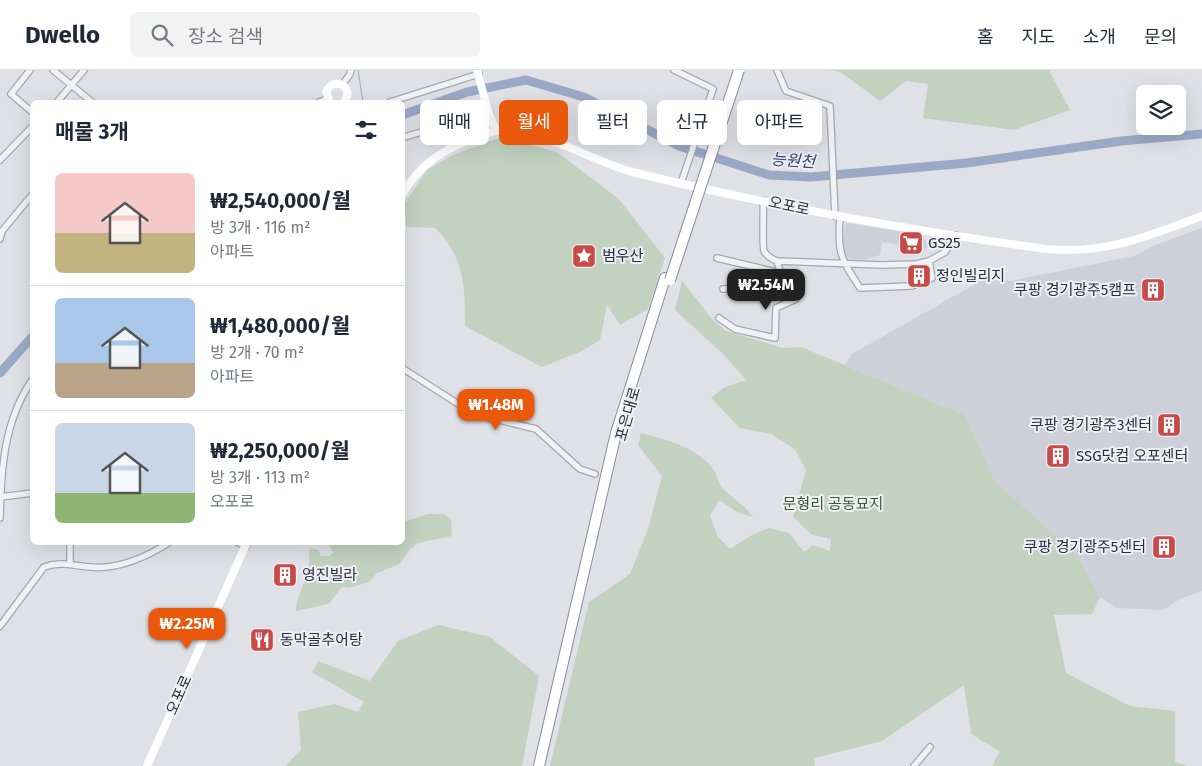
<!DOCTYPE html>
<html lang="ko">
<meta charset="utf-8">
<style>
:root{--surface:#fff;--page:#f2f2f3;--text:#1f2937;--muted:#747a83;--line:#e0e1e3;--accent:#ea580c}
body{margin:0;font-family:"Fira Sans","Noto Sans KR",sans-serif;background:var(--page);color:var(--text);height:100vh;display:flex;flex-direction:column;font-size:19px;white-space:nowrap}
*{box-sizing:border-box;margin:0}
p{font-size:16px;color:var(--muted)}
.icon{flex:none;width:28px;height:28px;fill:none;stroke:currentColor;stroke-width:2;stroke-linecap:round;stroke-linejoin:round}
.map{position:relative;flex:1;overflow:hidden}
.panel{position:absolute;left:30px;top:30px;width:375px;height:445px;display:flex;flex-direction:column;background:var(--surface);border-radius:8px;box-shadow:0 5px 20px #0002}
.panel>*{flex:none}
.banner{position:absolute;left:420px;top:30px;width:475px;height:45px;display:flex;gap:10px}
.controls{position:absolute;left:1136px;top:15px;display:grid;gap:10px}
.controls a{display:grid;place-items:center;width:50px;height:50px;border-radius:8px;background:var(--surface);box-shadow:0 5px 20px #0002;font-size:25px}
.price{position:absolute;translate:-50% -42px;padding:0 11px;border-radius:10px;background:var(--accent);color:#fff;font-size:16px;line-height:32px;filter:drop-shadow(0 1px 2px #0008)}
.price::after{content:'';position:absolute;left:50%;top:30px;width:15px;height:11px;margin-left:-8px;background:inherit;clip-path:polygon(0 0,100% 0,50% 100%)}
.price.selected{background:#222;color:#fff}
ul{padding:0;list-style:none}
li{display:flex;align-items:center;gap:15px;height:125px;padding:0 25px}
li+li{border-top:1px solid var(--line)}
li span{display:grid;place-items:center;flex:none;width:140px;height:100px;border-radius:8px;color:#555}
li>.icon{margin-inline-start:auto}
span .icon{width:60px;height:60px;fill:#fffc;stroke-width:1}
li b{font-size:21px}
h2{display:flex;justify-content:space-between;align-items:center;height:60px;padding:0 25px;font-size:21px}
.chip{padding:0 18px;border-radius:8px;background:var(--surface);box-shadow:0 5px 20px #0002;font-size:18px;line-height:45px}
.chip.selected{background:var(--accent);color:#fff}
header{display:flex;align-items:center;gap:30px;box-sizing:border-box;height:70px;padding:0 25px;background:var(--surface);border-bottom:1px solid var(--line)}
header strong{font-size:24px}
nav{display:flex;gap:28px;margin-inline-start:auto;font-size:18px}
.search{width:350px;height:45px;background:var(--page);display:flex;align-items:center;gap:12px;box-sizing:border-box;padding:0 18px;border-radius:8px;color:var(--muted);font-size:19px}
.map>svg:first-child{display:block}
.built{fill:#cdd0d9}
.green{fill:#c2d1c0}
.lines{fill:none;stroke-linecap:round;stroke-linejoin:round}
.stream{stroke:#9ba9c6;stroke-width:1}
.river{stroke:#9ba9c6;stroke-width:9}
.street-casing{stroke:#a5a7b1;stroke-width:8}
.highway-casing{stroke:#878c9d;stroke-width:12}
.street{stroke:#f1f2f6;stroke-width:5.5}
.secondary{stroke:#fff;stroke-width:8}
.highway{stroke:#fff;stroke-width:10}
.highway-bridge-casing{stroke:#878c9d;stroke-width:12;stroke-linecap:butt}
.highway-bridge{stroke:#fff;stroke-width:10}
.labels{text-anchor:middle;stroke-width:4;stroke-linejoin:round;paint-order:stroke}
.street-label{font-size:15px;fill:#292d3e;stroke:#eef0f5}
.poi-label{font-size:15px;fill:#292d3e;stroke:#eef0f5;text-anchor:start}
.park-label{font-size:15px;fill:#385937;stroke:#eef0f5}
.water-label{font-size:16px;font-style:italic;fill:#354670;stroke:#eef0f5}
</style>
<header>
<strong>Dwello</strong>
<div class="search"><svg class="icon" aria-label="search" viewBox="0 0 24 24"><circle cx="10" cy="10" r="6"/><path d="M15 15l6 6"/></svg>장소 검색</div>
<nav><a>홈</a><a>지도</a><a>소개</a><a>문의</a></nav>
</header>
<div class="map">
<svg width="1202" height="696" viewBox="0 0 1202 696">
<rect width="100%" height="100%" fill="#dfe1e7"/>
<path class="built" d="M846,153L903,162L928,171L927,179L882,172L880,185L862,190L845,188L842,174Z
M1202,158V521L1180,529L1163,540L1117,538L1100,527L1078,486L995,411L965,345L845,295L852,284L984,209L1010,211L1134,186L1155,175Z"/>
<path class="green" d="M829,0H1049L1070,40L1014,60L923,48L928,14L906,11L880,31L840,2Z
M501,67L557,82L619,129L665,188L648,239L620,255L607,235L600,270L582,281L542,297L465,256C465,218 465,187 435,158L406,157L405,133L427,100L451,86Z
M682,211L713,250L726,261L783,278L801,277L965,345L995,411L1078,486L1100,527L1092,544L1054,545L1066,603L1130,636L1175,641V692L1188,696H992L1000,682L971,664L964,615L882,671L814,688L815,696H550L589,532L630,504L648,459L662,406L638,375L641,363C666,370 693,376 711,396C717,403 718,414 724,420C734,429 744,435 753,447L739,443L719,430L710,446L718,467L730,479L750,466L769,458L789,463L804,482L813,475L830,481L831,469L812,465L793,447L806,400L795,379L771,364L740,358L711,328L723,318L746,310L724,285L675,240Z
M428,444H444L451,449L452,466L418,473L410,479L400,494L377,503L369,512L349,518L342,517L329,534L296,541C295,532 305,512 308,502C311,494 308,487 310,478L318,480L321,486H329L333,483L329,476L330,473H356V475L361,472H402L403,452Z
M438,555L490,567L539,606L522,696H285L301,680L298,642L335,634L358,642L364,632L312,602L318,591L370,611L398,571Z"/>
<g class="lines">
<path class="stream" d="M358,0L363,32"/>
<path class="river" d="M402,45L467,22L526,10L584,27L679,76L769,105L811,107L967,93L1121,71L1202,64
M0,303L32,267"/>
<defs>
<path id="street" d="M30,0L11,24L32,42
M53,0L92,32
M674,0L713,19L681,113
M777,0L786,21L830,36L835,146
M343,14L350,4L351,0
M57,32L84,0
M319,32L327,29
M390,32L479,4
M402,68C426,60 446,53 468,70
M0,90L32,57
M763,131C764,139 762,177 764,181C766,185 772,189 777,191L882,195L916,194L929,191L945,182L956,165
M840,147C837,183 841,189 860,218L912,216L932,208L929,191
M0,169L2,161L32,125
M717,188L780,203
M723,219L752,218L783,211
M719,248L735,259L775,268L776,238L796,229L783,211L777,191
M402,298L474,344L536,359L580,399L595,404
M1,427L32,423
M0,448C1,399 4,351 32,310
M70,472V493
M237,472L246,476
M0,556L44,497C61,491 73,496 90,497C117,500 147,487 170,472
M914,696L930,677"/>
<path id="highway" d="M539,696L616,363L665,208"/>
</defs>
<use href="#street" class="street-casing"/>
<use href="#highway" class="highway-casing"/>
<use href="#street" class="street"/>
<path class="secondary" d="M477,0L488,41L496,61
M330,32L326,22C334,5 356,17 344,32
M402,125C419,94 445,78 478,67C486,64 495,60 503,60C540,58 598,94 636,103C772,136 908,160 1046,179C1105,185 1148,166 1202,146
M147,696L247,472"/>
<use href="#highway" class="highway"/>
<defs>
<path id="highway-bridge" d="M670,210L739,0"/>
</defs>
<use href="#highway-bridge" class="highway-bridge-casing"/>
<use href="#highway-bridge" class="highway-bridge"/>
</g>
<defs>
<symbol id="supermarket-square" viewBox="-11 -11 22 22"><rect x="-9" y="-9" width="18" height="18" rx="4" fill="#c74a49" stroke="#eef0f5"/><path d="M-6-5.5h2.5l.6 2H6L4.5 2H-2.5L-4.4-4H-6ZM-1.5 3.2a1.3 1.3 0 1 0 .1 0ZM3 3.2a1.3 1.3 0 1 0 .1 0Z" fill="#fff"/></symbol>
<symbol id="sight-square" viewBox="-11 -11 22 22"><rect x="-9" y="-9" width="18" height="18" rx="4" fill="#c74a49" stroke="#eef0f5"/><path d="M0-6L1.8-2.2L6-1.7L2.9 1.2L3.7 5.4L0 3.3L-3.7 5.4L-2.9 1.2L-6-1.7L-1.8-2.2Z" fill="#fff"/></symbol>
<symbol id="building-square" viewBox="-11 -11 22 22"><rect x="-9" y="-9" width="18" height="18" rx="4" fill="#c74a49" stroke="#eef0f5"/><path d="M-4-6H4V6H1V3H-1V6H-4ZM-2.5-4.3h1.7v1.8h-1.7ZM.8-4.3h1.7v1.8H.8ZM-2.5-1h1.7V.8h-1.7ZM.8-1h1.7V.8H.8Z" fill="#fff"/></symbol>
<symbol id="restaurant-square" viewBox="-11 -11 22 22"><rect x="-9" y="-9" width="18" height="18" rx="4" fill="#c74a49" stroke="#eef0f5"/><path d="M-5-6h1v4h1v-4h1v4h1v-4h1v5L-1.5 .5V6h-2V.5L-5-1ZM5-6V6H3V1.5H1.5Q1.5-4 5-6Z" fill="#fff"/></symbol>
</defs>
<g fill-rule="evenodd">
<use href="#supermarket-square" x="897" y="159" width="28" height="28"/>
<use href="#sight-square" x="570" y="172" width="28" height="28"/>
<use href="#building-square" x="905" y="192" width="28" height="28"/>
<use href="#building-square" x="1139" y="206" width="28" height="28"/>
<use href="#building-square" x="1155" y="341" width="28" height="28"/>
<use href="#building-square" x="1044" y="372" width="28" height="28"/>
<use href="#building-square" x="1150" y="463" width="28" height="28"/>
<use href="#building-square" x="271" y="491" width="28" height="28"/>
<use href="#restaurant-square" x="248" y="556" width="28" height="28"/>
</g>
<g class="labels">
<g class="street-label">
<text transform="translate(789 136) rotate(12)" y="5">오포로</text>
<text transform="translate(628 344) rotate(-74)" y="5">포은대로</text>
<text transform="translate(179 625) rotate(-66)" y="5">오포로</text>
</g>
<g class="poi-label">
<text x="928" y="178">GS25</text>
<text x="602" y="191">범우산</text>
<text x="936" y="211">정인빌리지</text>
<text x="1136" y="225" text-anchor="end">쿠팡 경기광주5캠프</text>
<text x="1152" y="360" text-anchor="end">쿠팡 경기광주3센터</text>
<text x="1076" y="391">SSG닷컴 오포센터</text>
<text x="1146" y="482" text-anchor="end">쿠팡 경기광주5센터</text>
<text x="302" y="510">영진빌라</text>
<text x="280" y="575">동막골추어탕</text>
</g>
<g class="park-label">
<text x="833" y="439">문형리 공동묘지</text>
</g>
<g class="water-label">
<text transform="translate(793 90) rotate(4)" y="6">능원천</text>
</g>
</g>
</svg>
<div class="controls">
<a><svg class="icon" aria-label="layers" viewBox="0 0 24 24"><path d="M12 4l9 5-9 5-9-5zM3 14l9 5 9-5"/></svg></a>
</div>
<b class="price selected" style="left:766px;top:241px">₩2.54M</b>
<b class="price" style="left:496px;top:361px">₩1.48M</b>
<b class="price" style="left:187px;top:580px">₩2.25M</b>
<div class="banner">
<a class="chip">매매</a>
<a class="chip selected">월세</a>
<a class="chip">필터</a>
<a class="chip">신규</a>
<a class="chip">아파트</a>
</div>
<section class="panel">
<h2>매물 3개<svg class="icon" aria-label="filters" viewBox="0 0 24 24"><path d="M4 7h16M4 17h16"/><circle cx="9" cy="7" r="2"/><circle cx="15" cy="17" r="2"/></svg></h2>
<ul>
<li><span style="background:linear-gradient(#f6c9c9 60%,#c2b280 0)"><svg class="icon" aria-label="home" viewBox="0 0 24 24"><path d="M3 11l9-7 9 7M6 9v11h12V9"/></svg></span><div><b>₩2,540,000/월</b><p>방 3개 · 116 m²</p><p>아파트</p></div></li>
<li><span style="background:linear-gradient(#a9c7e8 65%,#b9a48a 0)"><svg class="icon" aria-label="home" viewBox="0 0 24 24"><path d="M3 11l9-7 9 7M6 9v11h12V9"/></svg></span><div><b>₩1,480,000/월</b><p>방 2개 · 70 m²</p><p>아파트</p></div></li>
<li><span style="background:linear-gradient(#c9d6e8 70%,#8fb573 0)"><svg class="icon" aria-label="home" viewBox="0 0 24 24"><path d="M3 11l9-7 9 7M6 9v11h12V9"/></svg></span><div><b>₩2,250,000/월</b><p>방 3개 · 113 m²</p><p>오포로</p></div></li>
</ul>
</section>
</div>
